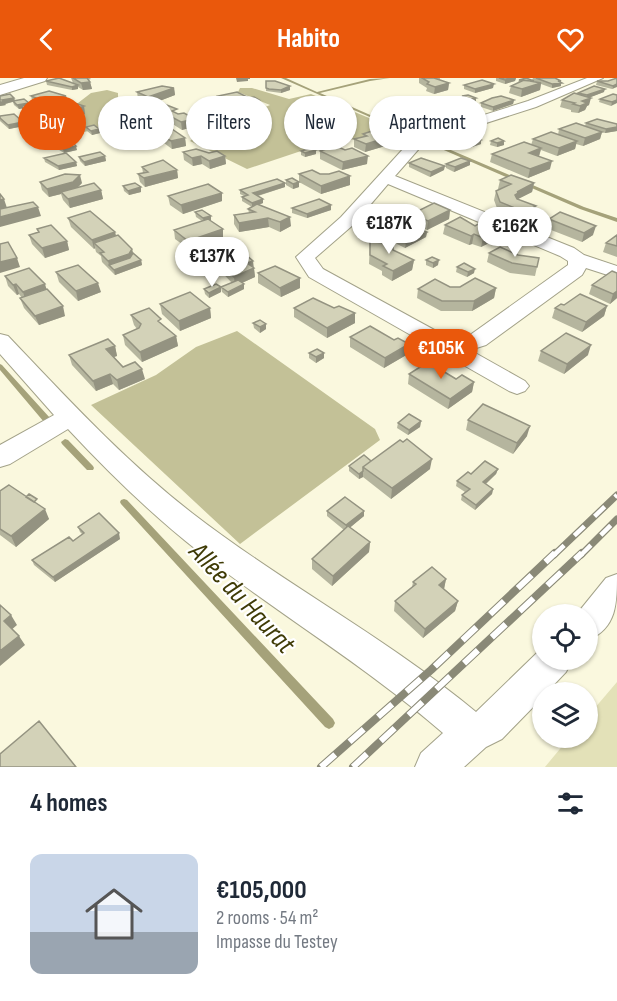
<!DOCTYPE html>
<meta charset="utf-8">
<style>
:root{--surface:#fff;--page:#f2f2f3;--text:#1f2937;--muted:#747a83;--line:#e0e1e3;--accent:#ea580c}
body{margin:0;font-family:"Sofia Sans Condensed",sans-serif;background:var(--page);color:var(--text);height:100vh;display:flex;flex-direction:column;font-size:22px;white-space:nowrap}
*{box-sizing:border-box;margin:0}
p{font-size:20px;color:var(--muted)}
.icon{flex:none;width:33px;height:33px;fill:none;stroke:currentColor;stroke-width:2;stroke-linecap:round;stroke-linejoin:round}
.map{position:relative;height:689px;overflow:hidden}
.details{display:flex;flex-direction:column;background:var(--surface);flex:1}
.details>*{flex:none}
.top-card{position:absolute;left:18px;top:18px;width:582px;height:54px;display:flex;gap:12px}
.buttons{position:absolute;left:532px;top:526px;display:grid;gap:12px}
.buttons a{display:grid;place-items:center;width:66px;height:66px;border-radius:50%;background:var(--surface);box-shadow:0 2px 4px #0004;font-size:30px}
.price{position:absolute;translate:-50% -51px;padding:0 14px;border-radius:21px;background:#fff;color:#222;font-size:20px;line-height:39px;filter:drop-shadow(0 2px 3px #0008)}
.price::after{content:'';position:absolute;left:50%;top:36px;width:18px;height:14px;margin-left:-9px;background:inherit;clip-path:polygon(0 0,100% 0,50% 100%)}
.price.on{background:var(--accent);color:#fff}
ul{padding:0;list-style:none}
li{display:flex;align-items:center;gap:18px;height:150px;padding:0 30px}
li+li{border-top:2px solid var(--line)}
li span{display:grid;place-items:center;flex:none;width:168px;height:120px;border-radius:12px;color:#555}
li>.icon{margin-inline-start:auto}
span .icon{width:72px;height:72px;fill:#fffc;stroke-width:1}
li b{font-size:26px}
h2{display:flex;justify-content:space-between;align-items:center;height:72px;padding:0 30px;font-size:26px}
.chip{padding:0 21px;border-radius:27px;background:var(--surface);box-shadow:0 2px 4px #0004;font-size:21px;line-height:54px}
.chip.on{background:var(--accent);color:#fff}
header{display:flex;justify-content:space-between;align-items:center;height:78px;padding:0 30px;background:var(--accent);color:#fff;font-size:27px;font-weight:700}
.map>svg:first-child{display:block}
.green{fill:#e3e1b8}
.forest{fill:#c3c197}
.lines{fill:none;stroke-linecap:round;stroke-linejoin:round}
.stream{fill:#a5a27a;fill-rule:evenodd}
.street-casing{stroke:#a3a289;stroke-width:2}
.secondary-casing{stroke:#a3a289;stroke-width:2}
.street{fill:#fff;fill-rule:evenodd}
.secondary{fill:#fff;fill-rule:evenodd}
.rail-far1-casing{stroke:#8a8977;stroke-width:7}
.rail-casing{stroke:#8a8977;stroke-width:8}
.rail-far1{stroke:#fff;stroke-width:4.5;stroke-dasharray:14;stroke-linecap:butt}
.rail{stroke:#fff;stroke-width:6;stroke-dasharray:19;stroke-linecap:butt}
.wall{fill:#b5b59e}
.shaded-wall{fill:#949381}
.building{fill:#d3d2b8;stroke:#949381;stroke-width:1.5}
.labels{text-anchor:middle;stroke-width:4.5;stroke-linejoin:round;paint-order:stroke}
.near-water-label{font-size:28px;font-style:italic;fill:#3f3b06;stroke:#fff}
</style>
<header><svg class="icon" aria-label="back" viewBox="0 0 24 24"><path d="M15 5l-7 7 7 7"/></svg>Habito<svg class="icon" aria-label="heart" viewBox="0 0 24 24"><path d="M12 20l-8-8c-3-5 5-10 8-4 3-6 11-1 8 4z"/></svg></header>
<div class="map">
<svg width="617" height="689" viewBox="0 0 617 689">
<rect width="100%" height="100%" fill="#faf8de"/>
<path class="green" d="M617,604V689H545L569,660H588V638Z"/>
<path class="forest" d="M240,10H252L289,21L311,16L391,49L379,56L310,70L247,91L190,63L210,47L206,36L219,33L244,38L270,27L238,14Z
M107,12L118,15V22L150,39L53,61L25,36L78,25L91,15Z
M237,253L375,351L380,362L240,466L91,327L156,297L196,269Z"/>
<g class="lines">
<path class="stream" d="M281,0H286L317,14L370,1L390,0L370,3L320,15L416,57L413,58Z
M430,64H432L584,129L617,140V144L580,131L430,66Z
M0,286L2,287L50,340L51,342L50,344H44L0,292Z
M65,361L68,362L93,388L94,390L93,392H87L62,366L61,364Z
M124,421L127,422L333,641L335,645L333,649L329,651L325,649L121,426L120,424L121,422Z"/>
<defs>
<path id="street" d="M587,0H603L536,29L424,65L395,98L574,170L584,177L617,188V200L586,190L582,197L486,267L470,272L525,303L529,308L525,313L517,316L509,313L309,199L296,179L341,139L414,59L528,23ZM388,106L560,178L568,183V187L470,257L449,260L323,191L315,180L353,147Z
M0,256L8,258C67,320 125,383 192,435C284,506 387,560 476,634L542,570L543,582H572L566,594L546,615H543V619L502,661L486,669L464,689H415L421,675L443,655C366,588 278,536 198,473C151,436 109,395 68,351L10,386L0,389V367L54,337L0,276Z
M617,496C617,525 617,550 588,562V537H576L606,500Z"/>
<path id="secondary" d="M24,0H47L45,3L0,17V7Z"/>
</defs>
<use href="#street" class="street-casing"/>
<use href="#secondary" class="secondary-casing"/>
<use href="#street" class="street"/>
<use href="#secondary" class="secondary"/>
<defs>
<path id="rail-far1" d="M554,477L617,417
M581,477L617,441"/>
<path id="rail" d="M321,689L431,592L555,475
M353,689L582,475"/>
</defs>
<use href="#rail-far1" class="rail-far1-casing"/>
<use href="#rail" class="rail-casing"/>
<use href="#rail-far1" class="rail-far1"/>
<use href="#rail" class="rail"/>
</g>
<path class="wall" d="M71,0H90L91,1L88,2L90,4L92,11L83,12L78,9V11L72,12L47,7L46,3L73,5Z
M419,0H440V2L449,5L448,12L434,16L426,13L427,10L419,5Z
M496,0H516L515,3L505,6L496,3Z
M533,0H555L561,3V8L552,10L541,6L540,12L521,19L509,15L511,8L518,5L519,2H532Z
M617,0L612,11L596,7L597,3H608Z
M464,7L493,10L475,15L464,11Z
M290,8V12L281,15L266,13V10Z
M174,10L175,17L149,27L138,21L137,14Z
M604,14L590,19L589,27L587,28L585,32L578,35L571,34V32L560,29L562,22L578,16V15Z
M617,17L611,28L599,24L600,21Z
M0,18L14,20L15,23L30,27L40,25L32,22L31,18H66L67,21L43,25L46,27L47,31L24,35L23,30L19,31L14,27L13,24L5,26L6,27L0,28Z
M218,18L259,22V29L235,34L219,25Z
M462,18L476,23L472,24L471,32L451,39L438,33L439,26L462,21Z
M514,22L513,26L493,33L481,29V25Z
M84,28L85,36L64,43L52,39L50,31Z
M153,28L195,41L196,48L182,52L171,45L166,47L160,43L159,39L154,36Z
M0,38L24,48L9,51L0,43Z
M405,40L441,42V46L428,50L404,43Z
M108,43L153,44L155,52L122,60L109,51Z
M312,43H326V47L317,50L312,47Z
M242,44L260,49L251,52L243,47Z
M586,45L617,46V53L605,55L602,54L600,61L583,68L576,66L575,71L557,78L541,72L539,78L550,91L528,100L490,84L492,76L531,67L533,61L558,57L559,51L585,48Z
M26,49L46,51L47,55L52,54L53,60L44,63L41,60L40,56L47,55L31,56L27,53Z
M86,49L100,55L92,57L87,53Z
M141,56L185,60L186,68L172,71L164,65L149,69L142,64Z
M363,56L392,66L365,74L354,69V61L363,59Z
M451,58L481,62V66L469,70L450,62Z
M50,63L77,72L64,75L51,67Z
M491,63H504V67L497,69L490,67Z
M316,72V76L305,79L301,77V73Z
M320,73L367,86L342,92L320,81Z
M183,74L209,75L225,78L226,86L210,91L202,86L193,88L184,82Z
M105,78L106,83L85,88L80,83L79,79Z
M44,80L76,84L77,88L59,92L45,84Z
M470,83V87L454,94L446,90V86Z
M409,85L444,92L430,99L409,89Z
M142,89L177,92L178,100L145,109L140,104L138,96L143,95Z
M299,96H320L350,107L321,116L299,104Z
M286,102L299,109L293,111L286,107Z
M500,102L534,105L532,114L518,121V122L533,137L523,143L498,133L494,122L496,113L500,111H498Z
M40,104L82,105L78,109L101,112L103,121L70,130L63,122L61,116L49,119L42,112Z
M285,105V109L258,118L263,121V125L259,127L291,148L280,154L269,149L239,154L234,146V137L249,135L248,131L252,129L242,123V119L244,118L240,116V112Z
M123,108L141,109V114L129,117L124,113Z
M168,118L222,123L183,136L170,127Z
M292,130L331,132L307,140L292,135Z
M450,132L449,141L427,152L411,144L412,136Z
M195,134L211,138L210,143L223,160L190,172L175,161L174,152L202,143L196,139Z
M68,140L115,154L116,158L132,171L133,175L141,182L142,187L115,197L102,184L101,178L96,174L95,170L94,171L71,149Z
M549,141L593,157L582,164L546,150Z
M445,147L475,148L499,152L497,161L481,169L472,166L469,167L443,156Z
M37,151L67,163L69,172L45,180L32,166L29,157L38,154Z
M427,154L426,159L405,170L397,166L398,161Z
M617,157V179L603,174L606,165Z
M370,164L393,172L414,182L412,192L392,203L382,197V193L369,186Z
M208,172L239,174V177L254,190L255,199L242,205L244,211L228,219L222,214L221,209L232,205L209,181Z
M489,175L518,177L537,189L535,198L510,195L487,184Z
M426,182L438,187L433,190L426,187Z
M457,189L474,195L467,199L456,194Z
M612,193L617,220L610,226L589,216L592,207Z
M56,194L101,214L78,223L59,204Z
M258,195L300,210L281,219L258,205Z
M5,198L47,211L65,238L39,247L24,230L20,220H22L19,216L17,217L8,208Z
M221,209V214L209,220L205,216L204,211Z
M496,210L494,220L472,233H441L417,220L418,211Z
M160,226L210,230L211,240L180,253L162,236Z
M564,227L607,228L604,238L582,254L552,240L555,230Z
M294,230H334L355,235V245L327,260L294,239Z
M131,237L176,258L178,268L142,284L125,267L123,257L137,251L134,247Z
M253,245L266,251L260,255L254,250Z
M350,259L394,262L409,266L408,276L384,290L350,269Z
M115,268L117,278L113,279L123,289L145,301L119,312L113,306L96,313L72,287L69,277Z
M541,273L588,277L564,296L538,283Z
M309,275L324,280L316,285L309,280Z
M409,296L456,301L474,304L472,314L448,331L408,306Z
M468,342L527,358L513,376L466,352Z
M421,343L420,349L408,357L397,350L398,345Z
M371,383L430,391L391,421L363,399L359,401L349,393V388Z
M498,391L496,396L486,406L493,411L492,416L475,432L461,422L462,417L465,414L456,408L457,403L471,396Z
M0,413L39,427L49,441L16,469L0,457Z
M327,433H364V438L350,449L370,464L369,474L332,508L312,491V481L344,452L327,438Z
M78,449L120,461L55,504L34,487L32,482L73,463L82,456L80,454Z
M446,501L444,511L458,523L455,533L423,560L394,533L395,523L412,509L413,504Z"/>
<path class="shaded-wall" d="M236,0H250V1H248V3L237,4Z
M514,0H516L515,3L505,6V2Z
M558,3H561V8L552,10V6Z
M90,4L92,11L83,12L81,5Z
M449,5L448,12L434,16L435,9Z
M541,5L540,12L521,19L522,11Z
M494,6L493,10L475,15V11Z
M617,6V9L612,11L613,8Z
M78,7V11L72,12V9Z
M290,8V12L281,15V12Z
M174,10L175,17L149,27L148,19Z
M605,11L604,14L586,21L587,17Z
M66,18L67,21L42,25L41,22Z
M14,20L15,23L5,26L6,27L0,28V24L2,22Z
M476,20V23L470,25L471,21Z
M591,20L589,27L587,28L585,32L578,35L582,23Z
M259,22V29L235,34V27Z
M514,22L513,26L493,33V29Z
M617,22V25L611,28L612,24Z
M29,25L30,29L19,31L17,27Z
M472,25L471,32L451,39L452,31Z
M46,27L47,31L24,35L23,31Z
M84,28L85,36L64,43L62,35Z
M170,38L171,45L166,47L165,39Z
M195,41L196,48L182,52L181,44Z
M441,42V46L428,50L429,46Z
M326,43V47L317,50V46Z
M23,44L24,48L9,51L8,47Z
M153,44L155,52L122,60L120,52Z
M260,46V49L251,52V48Z
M617,49V53L605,55L606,51Z
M46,51L47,55L31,56L30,52Z
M99,51L100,55L92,57L91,53Z
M602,54L600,61L583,68L585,60Z
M52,56L53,60L44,63L43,59Z
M163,58L164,65L149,69L148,61Z
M392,58V66L365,74L366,66Z
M185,60L186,68L172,71L171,63Z
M481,62V66L469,70L470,66Z
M504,63V67L497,69V65Z
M577,63L575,71L557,78L559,70Z
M76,68L77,72L64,75L63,71Z
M541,70L539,78L529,75Z
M316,72V76L305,79V75Z
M105,78L106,83L85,88L84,84Z
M201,78L202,86L193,88L192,80Z
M225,78L226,86L210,91L209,83Z
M368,78L367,86L342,92L343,84Z
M470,83V87L454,94L455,89Z
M552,83L550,91L528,100L530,91Z
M76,84L77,88L59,92L58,88Z
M445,88L444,92L430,99L431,94Z
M177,92L178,100L145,109L144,100Z
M80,97L82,105L75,112L61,114V116L49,119L47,111Z
M350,98V107L321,116V108Z
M299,104V109L293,111V106Z
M285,105V109L253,119V115Z
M534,105L532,114L518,121V123L515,117L517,114Z
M141,109V114L129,117L128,113Z
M101,112L103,121L70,130L68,121Z
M222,115V123L183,136L181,127Z
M4,121L7,130L0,131V122Z
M263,121V125L252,129V125Z
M331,127V132L307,140V136Z
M536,128L533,137L523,143L525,134Z
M38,129L41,138L0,149V139Z
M450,132L449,141L427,152L428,143Z
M211,138V142L204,145L203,140Z
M290,139L291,148L280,154V144Z
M268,140L269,149L239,154V145Z
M596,148L593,157L582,164L584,155Z
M223,151V160L190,172L188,163Z
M499,152L497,161L481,169L483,160Z
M115,154L117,163L94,165L95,170L94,171L92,162Z
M427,154L426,159L405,170L406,165Z
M474,156L472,166L469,167L471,158Z
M67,163L69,172L45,180L42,170Z
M132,171L134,180L109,187L108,183Z
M17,180L20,189L0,195V184Z
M141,182L142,187L115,197L114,192Z
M414,182L412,192L392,203L393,193Z
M439,182L438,187L433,190V185Z
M253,183L255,199L235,208L234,199L247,185Z
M475,191L474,195L467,199L468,194Z
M300,200V210L281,219L280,210Z
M98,205L101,214L78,223L76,213Z
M16,206L19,216L17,217L13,207Z
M45,206L48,216L26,224L23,214Z
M244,206V211L228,219V214Z
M221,209V214L209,220V215Z
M496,210L494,220L472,233L474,223Z
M617,213V220L610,226L613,216Z
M63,228L65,238L39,247L35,238Z
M607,228L604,238L582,254L586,244Z
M210,230L211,240L180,253L179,243Z
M355,235V245L327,260V250Z
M266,246V251L260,255V249Z
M176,258L178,268L142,284L140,274Z
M409,266L408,276L384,290L385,280Z
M591,267L588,277L564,296L567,286Z
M115,268L117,278L108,281L106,271Z
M324,275V280L316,285V279Z
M142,291L145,301L119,312L117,302Z
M110,296L113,306L96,313L93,303Z
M474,304L472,314L448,331L450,321Z
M421,343L420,349L408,357L409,352Z
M530,348L527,358L513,376L517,365Z
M432,381L430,391L391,421L392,410Z
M498,391L496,396L482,409L483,404Z
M363,393V399L359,401V396Z
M493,411L492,416L475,432L476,427Z
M45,431L49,441L16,469L11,458Z
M364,433V438L346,453V447Z
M119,455L120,461L55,504L53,499Z
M370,464L369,474L332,508L333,498Z
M446,501L444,511L439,507Z
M458,523L455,533L423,560L425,551Z
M11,537L17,547L10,553L4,543Z
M19,558L25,567L0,588V573Z"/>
<path class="building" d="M59,0L78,7L72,9L46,3Z
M73,0H87L90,4L81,5Z
M422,0H434L449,5L435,9L427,6L429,4Z
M499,0H514L505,2Z
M526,0L534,3H531L519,2Z
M536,0H555L561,3H558L562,5L552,6Z
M617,0V6L613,8L597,3H608Z
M482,2L494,6L475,11L464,7Z
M524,2L541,5L522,11L511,8Z
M266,3H275L290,8L281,12L269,11L266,10Z
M162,8L174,10L148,19L137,14Z
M594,8L605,11L587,17L578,15Z
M49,13L66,18L41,22L31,18Z
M237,14L249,20L254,19L259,22L235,27L218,18Z
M574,15L591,20L582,23L587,25L580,28L573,26L575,25L562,22Z
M10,16L14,20L2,22L4,24H0V18Z
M613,16L617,17V22L612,24L600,21Z
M468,17L476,20L471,21L462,18Z
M501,18L514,22L493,29L481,25L492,20Z
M459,20L472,25L452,31L439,26Z
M24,21L29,25L17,27L13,23Z
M42,24L46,27L23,31L22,28Z
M71,24L84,28L62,35L50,31Z
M164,26L177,31L172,33L178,36L184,35L195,41L181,44L170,38L165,39L158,36L164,34L153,28Z
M422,35L441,42L429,46L405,40Z
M14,36L23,44L8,47L0,40V38Z
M125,39L131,43L147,40L153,44L120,52L108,43Z
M320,41L326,43L317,46L312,43Z
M597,41L617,46V49L606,51L586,45Z
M252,42L260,46L251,48L242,44Z
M576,45L602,54L585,60L559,51Z
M41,46L46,51L30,52L26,49Z
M94,47L99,51L91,53L86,49Z
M169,49L185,60L171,63L163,58L148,61L141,56Z
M372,53H381L392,58L366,66L354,61L367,58L363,56Z
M52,54V56L43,59L40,56Z
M551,54L577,63L559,70L533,61Z
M462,55L481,62L470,66L451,58Z
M67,59L76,68L63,71L50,63Z
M498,60L504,63L497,65L491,63Z
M524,64L541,70L529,75L552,83L530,91L492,76Z
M336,68L345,72L352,70L368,78L343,84L320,73Z
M312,70L316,72L305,75L301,73Z
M196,71L209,75L217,73L225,78L209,83L201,78L192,80L183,74Z
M100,74L105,78L84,84L79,79Z
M66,75L76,84L58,88L44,80Z
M421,80L445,88L431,94L409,85Z
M461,80L470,83L455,89L446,86Z
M163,82L177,92L144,100L138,96L148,94L142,89Z
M312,92L320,96H329L339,93L350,98L321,108L299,96Z
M65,96L80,97L73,104L47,111L40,104Z
M511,97L534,105L517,114H520L515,117L517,121L536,128L525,134L500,124L496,113L511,106L500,102Z
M292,100L299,104L293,106L286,102Z
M277,101L285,105L253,115L263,121L252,125L242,119L248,117L240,112Z
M94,105L101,112L68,121L61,114Z
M135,105L141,109L128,113L123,108Z
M208,106L222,115L181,127L168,118Z
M0,116L4,121L0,122Z
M319,121L331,127L307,136L292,130Z
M33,124L38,129L0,139V131Z
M434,125L450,132L428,143L412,136Z
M257,126L290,139L280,144L268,140L239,145L234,137L255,134L248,131Z
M202,132L211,138L203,140L195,134Z
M90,133L115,154L92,162L68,140Z
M560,134L596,148L584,155L549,141Z
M460,139L475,148L480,145L499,152L483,160L474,156L471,158L445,147Z
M208,141L223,151L188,163L174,152Z
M51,147L67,163L42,170L29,157L39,154L37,151Z
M419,151L427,154L406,165L398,161Z
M118,157L132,171L129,176L108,183L100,175L104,174L94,165Z
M617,157V168L606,165Z
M8,164L17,180L0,184V166Z
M370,164L393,165V172L414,182L393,193L383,188L387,186L370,177Z
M230,166L239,174L237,175L240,178L245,176L253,183L247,185L254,190L234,199L208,172Z
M500,169L518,177L539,180L537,189L512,185L489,175Z
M133,175L141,182L114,192L109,187L130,180Z
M432,179L439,182L433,185L426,182Z
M464,185L475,191L468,194L457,189Z
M78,187L98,205L76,213L56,194Z
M275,188L300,200L280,210L258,195Z
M29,190L45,206L23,214L16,206L13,207L5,198Z
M612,193L617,195V213L613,216L592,207Z
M475,200L496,210L474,223H442L418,211L435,201L450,209H460Z
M238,202L244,206L228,214L221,209Z
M216,206L221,209L209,215L204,211Z
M47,211L63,228L35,238L20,220Z
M190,214L210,230L179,243L160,226Z
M580,216L607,228L586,244L555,230L561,226L564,227Z
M313,220L334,230L339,228L355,235L327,250L294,230Z
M149,230L161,241L158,243L176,258L140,274L123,257L139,250L141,246L131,237Z
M260,242L266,246L260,249L253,245Z
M370,248L394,262L398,260L409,266L385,280L350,259Z
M566,255L591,267L567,286L541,273Z
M108,261L115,268L106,271L123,289L135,284L142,291L117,302L110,296L93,303L69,277Z
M317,271L324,275L316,279L309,275Z
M428,284L456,301L462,297L474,304L450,321L409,296Z
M483,326L530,348L517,365L468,342Z
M409,336L421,343L409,352L398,345Z
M407,361L432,381L392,410L363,389L400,362L403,364Z
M364,377L371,383L363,389V393L359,396L349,388Z
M485,383L498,391L483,404L493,411L476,427L462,417L470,411L457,403L468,394L471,396Z
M9,407L45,431L11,458L0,451V413Z
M29,416L37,421L34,424L26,419Z
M345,419L364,433L346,447L327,433Z
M99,435L119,455L53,499L32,482L69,459L73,463L84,455L78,449Z
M348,448L370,464L333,498L312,481Z
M432,489L446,501L439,507L458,523L425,551L395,523L416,506L413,504Z
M0,527L11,537L4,543L19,558L0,573Z
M39,643L76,689H0V676Z"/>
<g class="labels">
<g class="near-water-label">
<text transform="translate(243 519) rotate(47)" y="10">Allée du Haurat</text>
</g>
</g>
</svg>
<div class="buttons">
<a><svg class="icon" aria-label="locate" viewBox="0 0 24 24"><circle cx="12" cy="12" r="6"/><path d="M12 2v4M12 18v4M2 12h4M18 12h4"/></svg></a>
<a><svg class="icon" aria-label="layers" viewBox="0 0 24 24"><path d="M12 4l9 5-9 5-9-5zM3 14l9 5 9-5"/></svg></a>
</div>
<b class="price" style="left:389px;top:177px">€187K</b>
<b class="price" style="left:515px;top:180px">€162K</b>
<b class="price" style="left:212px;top:210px">€137K</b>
<b class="price on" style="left:441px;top:302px">€105K</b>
<div class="top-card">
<a class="chip on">Buy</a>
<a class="chip">Rent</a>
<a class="chip">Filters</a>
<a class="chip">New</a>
<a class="chip">Apartment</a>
</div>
</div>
<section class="details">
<h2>4 homes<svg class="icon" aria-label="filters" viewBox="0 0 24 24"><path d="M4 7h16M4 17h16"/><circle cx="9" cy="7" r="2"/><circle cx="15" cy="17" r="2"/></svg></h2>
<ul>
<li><span style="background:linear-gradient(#c9d6e8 65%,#9aa5b1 0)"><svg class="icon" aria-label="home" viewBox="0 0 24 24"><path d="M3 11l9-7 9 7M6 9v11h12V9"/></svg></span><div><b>€105,000</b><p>2 rooms · 54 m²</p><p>Impasse du Testey</p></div></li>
</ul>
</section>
